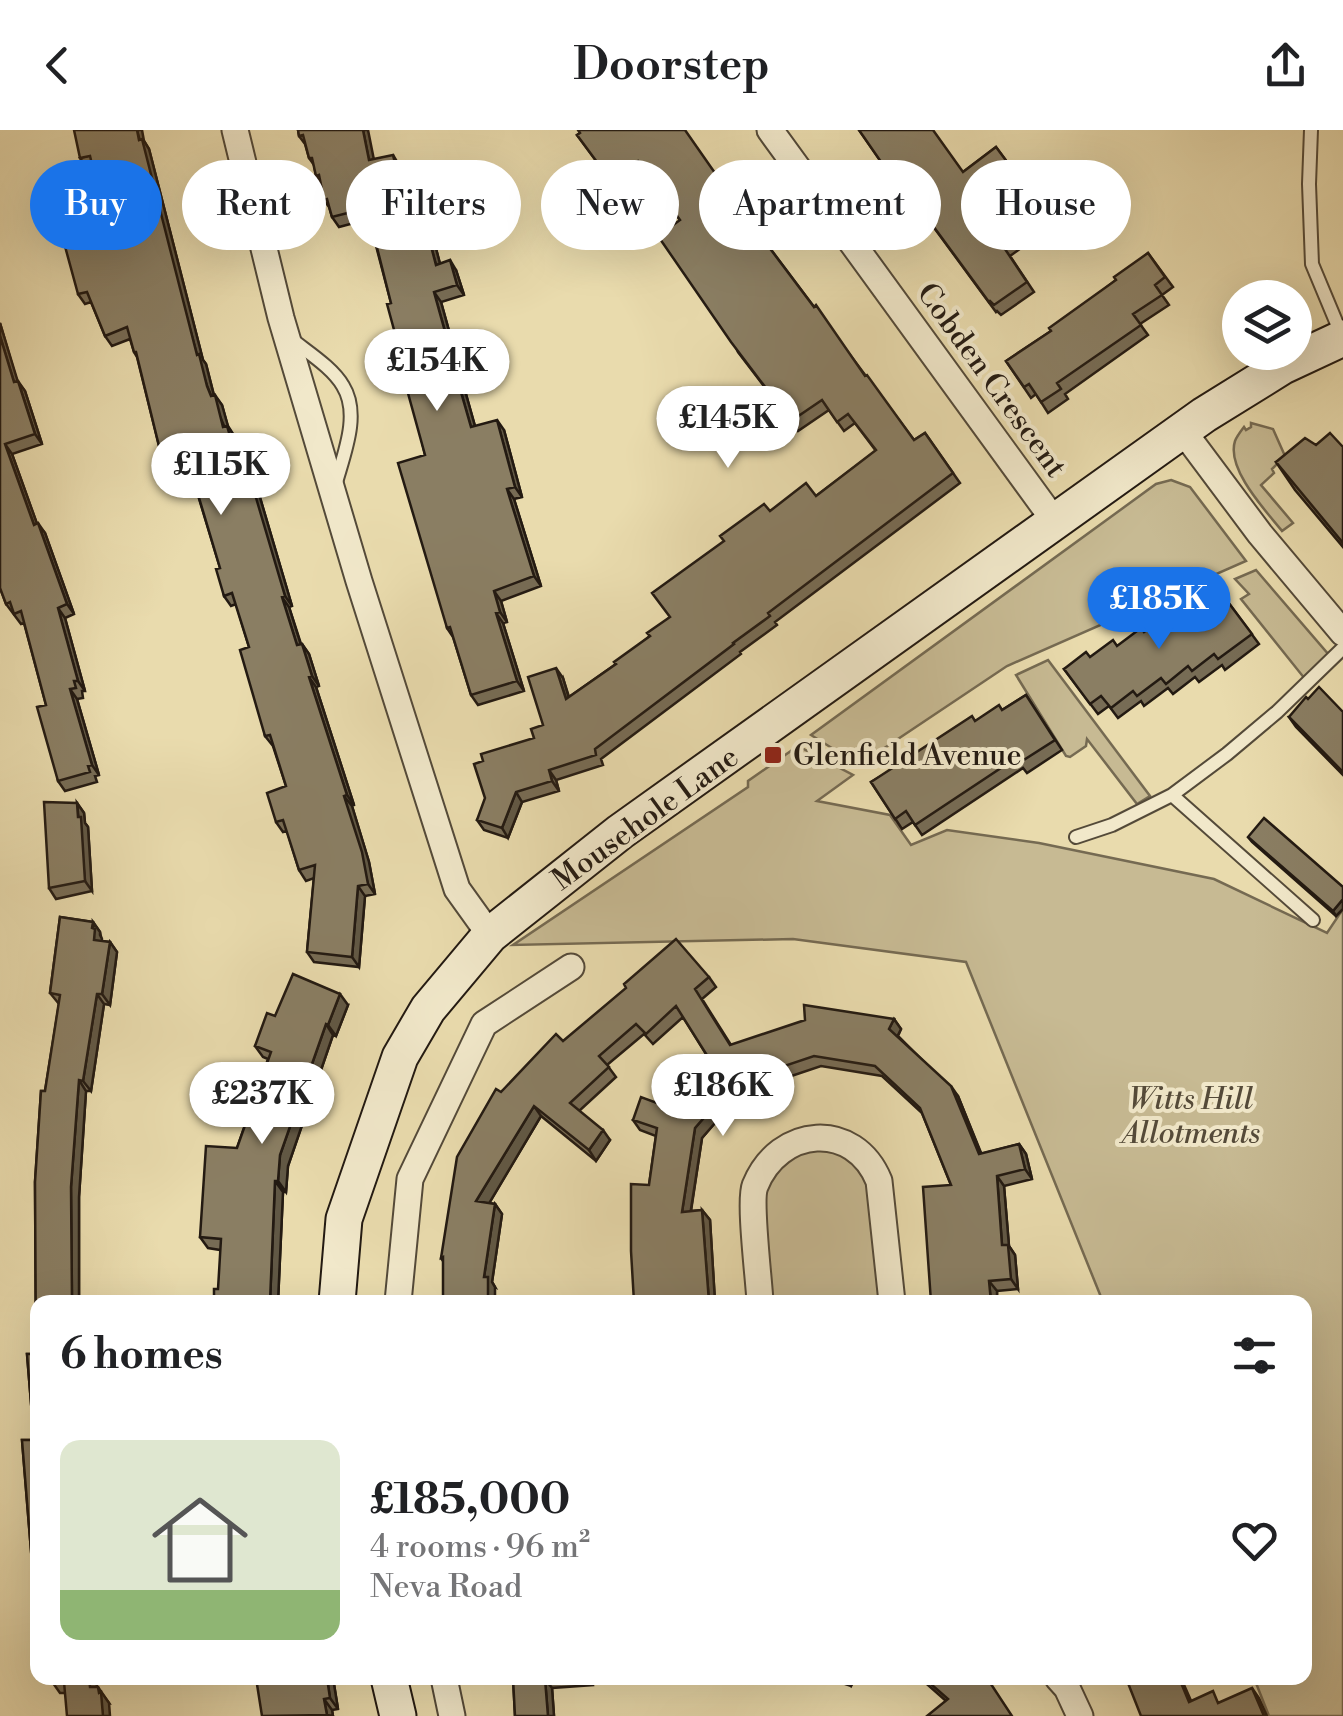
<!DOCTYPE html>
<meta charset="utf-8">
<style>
:root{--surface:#fff;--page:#f2f2f2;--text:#202124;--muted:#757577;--accent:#1a73e8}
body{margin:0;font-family:"Libre Bodoni",serif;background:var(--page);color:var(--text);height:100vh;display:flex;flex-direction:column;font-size:38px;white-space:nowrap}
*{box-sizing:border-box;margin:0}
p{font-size:32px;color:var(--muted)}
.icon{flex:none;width:55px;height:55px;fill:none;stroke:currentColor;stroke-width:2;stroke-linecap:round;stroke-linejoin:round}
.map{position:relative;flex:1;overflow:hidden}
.drawer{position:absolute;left:30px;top:1165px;width:1282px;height:390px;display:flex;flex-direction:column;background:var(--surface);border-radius:20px;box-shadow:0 10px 40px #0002}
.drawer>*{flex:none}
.hud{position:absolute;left:30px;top:30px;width:1285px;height:90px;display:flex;gap:20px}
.fabs{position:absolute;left:1222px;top:150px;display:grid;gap:20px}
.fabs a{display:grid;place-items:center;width:90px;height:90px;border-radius:50%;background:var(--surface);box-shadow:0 10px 40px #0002;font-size:50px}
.price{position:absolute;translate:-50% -85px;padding:0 22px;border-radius:35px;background:#fff;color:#222;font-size:32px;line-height:65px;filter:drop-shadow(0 2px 5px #0008)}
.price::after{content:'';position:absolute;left:50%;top:60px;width:30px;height:22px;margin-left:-15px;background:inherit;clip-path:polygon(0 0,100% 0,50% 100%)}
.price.selected{background:var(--accent);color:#fff}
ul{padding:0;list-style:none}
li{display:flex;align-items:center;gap:30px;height:250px;padding:0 30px}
li span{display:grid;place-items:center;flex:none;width:280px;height:200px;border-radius:20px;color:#555}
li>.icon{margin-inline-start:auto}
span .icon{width:120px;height:120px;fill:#fffc;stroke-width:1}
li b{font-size:42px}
h2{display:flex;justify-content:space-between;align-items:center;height:120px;padding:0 30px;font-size:42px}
.tag{padding:0 35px;border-radius:45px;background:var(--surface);box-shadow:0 10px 40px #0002;font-size:35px;line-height:90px}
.tag.selected{background:var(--accent);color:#fff}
header{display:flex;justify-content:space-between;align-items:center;height:130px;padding:0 30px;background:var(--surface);font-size:45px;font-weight:600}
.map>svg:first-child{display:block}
.green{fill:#c7ba93;stroke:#756a52;stroke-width:2.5}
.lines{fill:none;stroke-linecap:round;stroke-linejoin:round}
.lane-casing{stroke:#544a39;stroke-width:16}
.street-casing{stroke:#544a39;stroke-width:29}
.secondary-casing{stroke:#231a12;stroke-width:39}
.lane{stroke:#f1e8ca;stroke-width:12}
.street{stroke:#f1e8ca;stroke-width:25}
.secondary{stroke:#f1e8ca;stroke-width:35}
.wall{fill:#776c55;stroke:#231a12;stroke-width:2.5}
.shaded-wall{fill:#615845;stroke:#231a12;stroke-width:2.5}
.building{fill:#8a7e63;stroke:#231a12;stroke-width:2.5}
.poi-dot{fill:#8f2418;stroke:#f1e8ca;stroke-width:4}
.labels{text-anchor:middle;stroke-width:8;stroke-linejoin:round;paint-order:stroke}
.street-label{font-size:30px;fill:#231a12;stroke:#f1e8ca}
.poi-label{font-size:30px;fill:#231a12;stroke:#f1e8ca;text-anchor:start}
.park-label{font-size:30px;font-style:italic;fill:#544a39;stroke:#f1e8ca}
</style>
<header><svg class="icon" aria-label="back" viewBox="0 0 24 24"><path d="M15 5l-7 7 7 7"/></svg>Doorstep<svg class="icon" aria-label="share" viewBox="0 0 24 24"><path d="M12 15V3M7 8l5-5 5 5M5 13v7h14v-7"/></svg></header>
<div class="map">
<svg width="1343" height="1586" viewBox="0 0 1343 1586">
<rect width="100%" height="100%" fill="#e9dbad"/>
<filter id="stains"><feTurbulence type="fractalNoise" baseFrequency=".002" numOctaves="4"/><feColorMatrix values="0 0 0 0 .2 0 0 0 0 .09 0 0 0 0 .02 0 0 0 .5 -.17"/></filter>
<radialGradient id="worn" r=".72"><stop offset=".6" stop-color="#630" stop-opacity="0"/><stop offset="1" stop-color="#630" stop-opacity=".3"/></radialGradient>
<path class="green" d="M1251,293L1273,299L1285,326L1272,339L1274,343L1261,355L1293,393L1282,401C1266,381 1226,339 1235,311C1237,306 1241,301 1244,297L1246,300L1251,297Z
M1171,350L1190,357L1246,431L1007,536L859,635L811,605L1156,354Z
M1256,440L1329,525L1305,549L1241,469L1249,464L1235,449Z
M1048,530L1150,666L1137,674L1087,609L1086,616L1070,627L1066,626L1016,545Z
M798,616L853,645L817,671L890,685L911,715L947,700L1039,713L1214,749L1327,803L1343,779V1586H1269L1254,1548H1305V1172H1103L966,832L793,809L513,815L748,657V651Z
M806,1008L873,1034L892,1172H760L764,1039Z"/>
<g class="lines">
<defs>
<path id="lane" d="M1311,0L1309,54L1312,134L1342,206
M290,208C307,222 332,237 343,256C361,285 343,326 335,356
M1172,665L1313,790
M1076,707L1112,695L1172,665L1227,624L1277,582L1343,518"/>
<path id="street" d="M235,0L281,188L359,451L457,759L490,805
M770,0L1056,393
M1183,301L1260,404L1343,503
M398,1172L410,1049L484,894L571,837
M760,1172C759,1150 749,1071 755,1056C779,996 854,990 879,1051L892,1172
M444,1548L452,1586
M1058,1548L1067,1558L1080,1586"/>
<path id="secondary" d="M337,1172L344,1089L400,927L428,879L490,805L620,702L1204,285L1283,236L1343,208
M389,1548L398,1586"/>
</defs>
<use href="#lane" class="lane-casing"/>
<use href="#street" class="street-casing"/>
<use href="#secondary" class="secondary-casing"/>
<use href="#lane" class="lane"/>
<use href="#street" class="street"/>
<use href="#secondary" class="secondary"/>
</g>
<path class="wall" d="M298,0L374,29L399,35L407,66L424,73L440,134L456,140L464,165L441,172L453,215L479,208L486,218L493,242L462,250L475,296L504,300L522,367L514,369L541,456L501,471L507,492L503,493L524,561L478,575L471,565L453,507L447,498L425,325L391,173L369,89L339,97L332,87L329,77L324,70L320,52L316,46L314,35L309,28L305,14L299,6Z
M859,0L963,42L996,17L1038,74L1012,91L1028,113L1010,126L1034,162L1001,185L997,181L996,182L899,50L895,52Z
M580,3L739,77L914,310L925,303L960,353L775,492L777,495L740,522L741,524L601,629L603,635L556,650L559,661L522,672L508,708L484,700L477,690L543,595L563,548L569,567L616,534L650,506L670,487L770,381L816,366L876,321L855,293L844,301L829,280L798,301L738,222L680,90L645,41L618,60L577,5Z
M144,11L149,19L203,230L206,234L214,265L222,275L228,297L240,315L248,344L256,354L292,476L289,477L301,514H302L309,524L319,556L316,557L354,675L352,676L369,732L375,764L365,766L359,837L314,832L307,822L314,748L306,751L299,740L287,701L283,702L276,692L286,656L273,616L265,606L249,517L236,474L231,476L224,466L220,438L194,352L186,342L182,326L167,330L160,320L137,227L134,222L130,209L112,216L105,206L91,172L85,174L78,164L107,98L92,37L87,38L80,28Z
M1148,123L1173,157L1162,165L1169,175L1140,194L1148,205L1065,264L1068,269L1048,283L1036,264L1031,268L1006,231L1051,201L1116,150Z
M0,193L17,251L25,261L42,314L12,324L37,394L45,403L74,484L65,488L85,561H82L83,568L77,569L99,645L95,646L97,652L65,661L58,651L46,575L24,493L21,494L6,474L0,458Z
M1316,315L1343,317V417L1295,360L1276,332Z
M1219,460L1259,514L1225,540L1222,535L1199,552L1195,547L1173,564L1168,558L1144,576L1141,571L1118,588L1109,576L1098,584L1064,539L1117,516L1197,477Z
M1026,565L1062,620L1027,643L1023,638L922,705L913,692L902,699L871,652L975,591L1002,580Z
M1343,582V645L1296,597L1289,587Z
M77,673L84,683L85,693L88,697L92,761L56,769L49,758Z
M1248,707L1343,757V779L1336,786L1252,712Z
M60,787L93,792L100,802L102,811L110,812L117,822L110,875L104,874L91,961H86L79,1067V1172H38V1474L35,1470L22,1310H34L27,1224H36L35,1052L41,961H45L59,874L50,863Z
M709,847L716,857L702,869L731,915L894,889L901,899L898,906L958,966L981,1024L1019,1014L1026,1024L1032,1049L1004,1056L1009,1116L1015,1125L1018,1159L997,1161V1172H931L951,1055L922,983L882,946L821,936L741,963L702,1008L691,1081L702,1080L710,1090L715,1172L649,1055L656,1006L640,1000L633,990L665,976L708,927L683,887L653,914L644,904L607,935L616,947L579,981L610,1010L596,1031L541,986L489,1073L495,1074L502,1084L492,1152L495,1157L443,1131L441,1128L501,962L563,911Z
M348,875L336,906L333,905L288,1036L286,1062H283L278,1172L220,1120L208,1118L200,1107L237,1018L268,929L263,927L255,916L275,886Z
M52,1548H96L97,1557L109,1573L65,1563H60L53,1553Z
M333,1548L338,1579L332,1580L333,1586H262Z
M513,1548H592L593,1555L552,1558L554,1586H515Z
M827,1548H855L851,1556Z
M920,1548H987L946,1571Z"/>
<path class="shaded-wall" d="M137,0H142L144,11L149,19L203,230L206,234L214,266L215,265L222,275L228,296L240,315L248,345L249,344L256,354L292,476L285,466L245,345L207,256L197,225Z
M363,0H368L376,40L369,30Z
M393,25L399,35L410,77L403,67Z
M417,63L424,73L443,145L436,135Z
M450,130L456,140L464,165L457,155Z
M434,162L441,172L456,226L449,216Z
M0,193L21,262L14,252L0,206Z
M479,208L486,218L493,242L486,232Z
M455,241L462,250L478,307L471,297Z
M18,251L25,261L42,314L35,304Z
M497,290L504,300L522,367L515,357Z
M5,314L12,324L41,405L34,395Z
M507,359L514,369L541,456L534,446Z
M38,393L45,403L74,484L67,474Z
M494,461L501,471L507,492L500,482Z
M282,467L289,477L304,525L297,515Z
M58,478L65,488L85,561L78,551Z
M496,483L503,493L524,561L517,551Z
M302,514L309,524L319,556L312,546Z
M556,538L563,548L572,579L566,569Z
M309,547L316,557L354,675L347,665Z
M70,559L77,569L99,645L92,635Z
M549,640L556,650L559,661L552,651Z
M516,662L522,672L508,708L502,698Z
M344,666L352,676L369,732L375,764L368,754Z
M77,673L84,683L85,693L88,697L92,761L85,751Z
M358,756L365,766L359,837L352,827Z
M1343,769V779L1336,786L1333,781Z
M93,792L100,802V805L102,809L101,820L94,810Z
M110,812L117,822L110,875L102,864Z
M97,864L104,874L91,961L83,951Z
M340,864L348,875L336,906L328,895Z
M894,889L901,899L896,909L889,899Z
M326,894L333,905L288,1036L286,1062L278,1051L280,1025Z
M79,950L86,961L79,1067V1172H72L71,1057Z
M734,953L741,963L702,1008L689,1092L682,1082L695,998Z
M951,956L958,966L986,1035L979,1024Z
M534,976L541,986L484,1082L476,1071Z
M603,1000L610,1010L596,1031L589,1020Z
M1019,1014L1026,1024L1032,1049L1025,1039Z
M997,1046L1004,1056L1009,1116L1015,1125L1018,1159L1011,1149L1002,1115Z
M275,1051L283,1062L278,1172H270Z
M495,1074L502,1084L492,1152L495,1157V1172H488L484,1147Z
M702,1080L710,1090L715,1172H709Z
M989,1151L997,1161V1172H991Z
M89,1548H96L98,1568L90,1557Z
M327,1548H333L338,1579L330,1568Z
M845,1548H855L851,1556Z
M1179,1548H1181L1196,1582L1189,1572Z
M545,1549L552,1558L554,1586H548Z
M98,1557L109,1573L110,1586H103Z
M1252,1558L1259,1568L1267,1586H1264Z
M324,1569L332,1580L333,1586L327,1585Z"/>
<path class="building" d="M74,0H137L139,10L142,9L197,225L199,224L207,256L211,266L215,265L223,297L227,296L230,306L233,305L241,335L245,345L249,344L285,466L282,467L297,515L302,514L312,546L309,547L347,665L344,666L362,722L368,754L358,756L352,827L307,822L315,735L299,740L283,690L276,692L267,663L286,656L270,605L265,606L240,520L249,517L232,463L224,466L216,439L220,438L191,341L186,342L179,315L160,320L136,222H134L127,197L105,206L87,162L78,164L63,109L107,98L90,26L80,28Z
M298,0H363L369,30L393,25L403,67L417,63L436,135L450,130L457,155L434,162L449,216L479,208L486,232L455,241L471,297L497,290L515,357L507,359L534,446L494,461L500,482L496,483L517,551L471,565L450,497L447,498L398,333L425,325L403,245L406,244L387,174L391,173L367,78L332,87L327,69L324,70L319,45L316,46L312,28H309L303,5L299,6Z
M578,0H685L738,76L814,177L816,175L865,246L867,245L914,310L925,303L953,343L768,483L770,486L733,513L734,514L595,619L596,625L549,640L552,651L516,662L502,698L477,690L485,668L474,634L483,631L481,624L534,608L531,599L543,595L528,547L556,538L566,569L616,534L614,532L650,506L647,503L670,487L652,463L724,411L720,406L764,374L770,381L806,353L816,366L876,320L848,284L837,292L822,270L791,291L731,212L658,106L680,90L638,31L611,51L577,5L580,3Z
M859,0H933L963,42L996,17L1031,64L1005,81L1021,104L1003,116L1027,152L994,175L990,171L989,172L892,40L888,42Z
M1148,123L1165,147L1155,155L1162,165L1133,184L1141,195L1057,253L1061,259L1041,272L1029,254L1024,257L1006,231L1051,201L1049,198L1116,150L1114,147Z
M0,206L14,252L18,251L35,304L5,314L34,395L38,393L67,474L58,478L78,551H74L76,558L70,559L92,635L88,636L90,642L58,651L37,577L46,575L21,481L14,484L10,472L6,474L0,458Z
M1330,303L1343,317V413L1276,332L1305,308L1316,315Z
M1219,460L1252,504L1218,529L1214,524L1192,541L1188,536L1166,554L1161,548L1137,566L1133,561L1111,578L1101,566L1090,574L1064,539L1086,522L1090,527L1113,510L1117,516L1141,498L1144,502L1167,486L1171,490L1194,473L1197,477Z
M1319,557L1343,582V642L1289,587L1306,567L1308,569Z
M1026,565L1055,610L1019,633L1016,628L915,695L906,681L895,689L871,652L972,586L975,591L999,575L1002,580Z
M44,672L77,673L78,687H81L85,751L49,758Z
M1264,688L1343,757V769L1333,781L1248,707Z
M60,787L93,792L92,798L95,799L94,810L110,812L102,864H97L83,951L79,950L71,1057L72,1172H38V1470H35L22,1310H34L27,1224H36L35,1052L41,961H45L60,865L50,863Z
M676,809L709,847L695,859L730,915L805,890L804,875L894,889L889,899L951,956L979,1024L1019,1014L1025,1039L997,1046L1002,1115H1008L1011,1149L989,1151L991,1172H931L923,1057L951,1055L920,978L875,936L814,926L734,953L695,998L682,1082L702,1080L709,1172H634L631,1121V1054L649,1055L657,998L633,990L641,967L665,976L708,927L676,876L646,904L636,894L599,926L609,937L570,973L603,1000L589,1020L534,976L476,1071L495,1074L484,1147H488V1172H443V1127L441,1128L457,1027L496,959L501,962L556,904L563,911L626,858L624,854Z
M293,844L340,864L328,895L326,894L280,1025L278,1051H275L270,1172H214V1159H218L221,1109L200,1107L206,1016L237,1018L271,922L255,916L267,883L275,886Z
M52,1548H89L90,1557H98L99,1563L101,1562L103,1586H67L64,1552L53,1553Z
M256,1548H327L330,1568L324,1569L327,1585L262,1586Z
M513,1548H558L545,1549L548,1586H515Z
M924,1548H987L1012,1586H927L948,1569Z
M1126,1548H1179L1189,1572L1213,1561L1218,1573L1252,1558L1264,1586H1141Z"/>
<rect class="poi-dot" x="763" y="615" width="20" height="20" rx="5"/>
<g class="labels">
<g class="street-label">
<text transform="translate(992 250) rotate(54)" y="10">Cobden Crescent</text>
<text transform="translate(645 688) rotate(-36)" y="10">Mousehole Lane</text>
</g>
<g class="poi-label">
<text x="793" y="635">Glenfield Avenue</text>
</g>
<g class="park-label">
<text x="1191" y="979">Witts Hill<tspan x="1191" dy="34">Allotments</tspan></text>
</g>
</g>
<rect width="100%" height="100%" filter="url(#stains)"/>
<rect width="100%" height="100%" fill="url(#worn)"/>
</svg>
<div class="fabs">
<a><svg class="icon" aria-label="layers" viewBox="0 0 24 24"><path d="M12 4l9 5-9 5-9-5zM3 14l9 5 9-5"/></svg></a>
</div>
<b class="price" style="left:437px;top:284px">£154K</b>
<b class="price" style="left:728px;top:341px">£145K</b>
<b class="price" style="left:221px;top:388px">£115K</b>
<b class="price selected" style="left:1159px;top:522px">£185K</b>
<b class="price" style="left:723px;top:1009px">£186K</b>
<b class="price" style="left:262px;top:1017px">£237K</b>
<div class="hud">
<a class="tag selected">Buy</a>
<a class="tag">Rent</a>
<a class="tag">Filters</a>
<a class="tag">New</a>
<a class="tag">Apartment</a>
<a class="tag">House</a>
</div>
<section class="drawer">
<h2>6 homes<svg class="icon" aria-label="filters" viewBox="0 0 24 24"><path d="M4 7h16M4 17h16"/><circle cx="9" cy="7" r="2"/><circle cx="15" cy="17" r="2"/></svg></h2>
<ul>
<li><span style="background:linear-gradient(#dfe7d0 75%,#8fb573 0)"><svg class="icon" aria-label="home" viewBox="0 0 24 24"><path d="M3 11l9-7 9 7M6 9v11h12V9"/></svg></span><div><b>£185,000</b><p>4 rooms · 96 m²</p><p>Neva Road</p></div><svg class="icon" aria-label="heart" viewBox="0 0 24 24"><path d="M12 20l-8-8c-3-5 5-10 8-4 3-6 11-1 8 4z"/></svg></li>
</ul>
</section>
</div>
